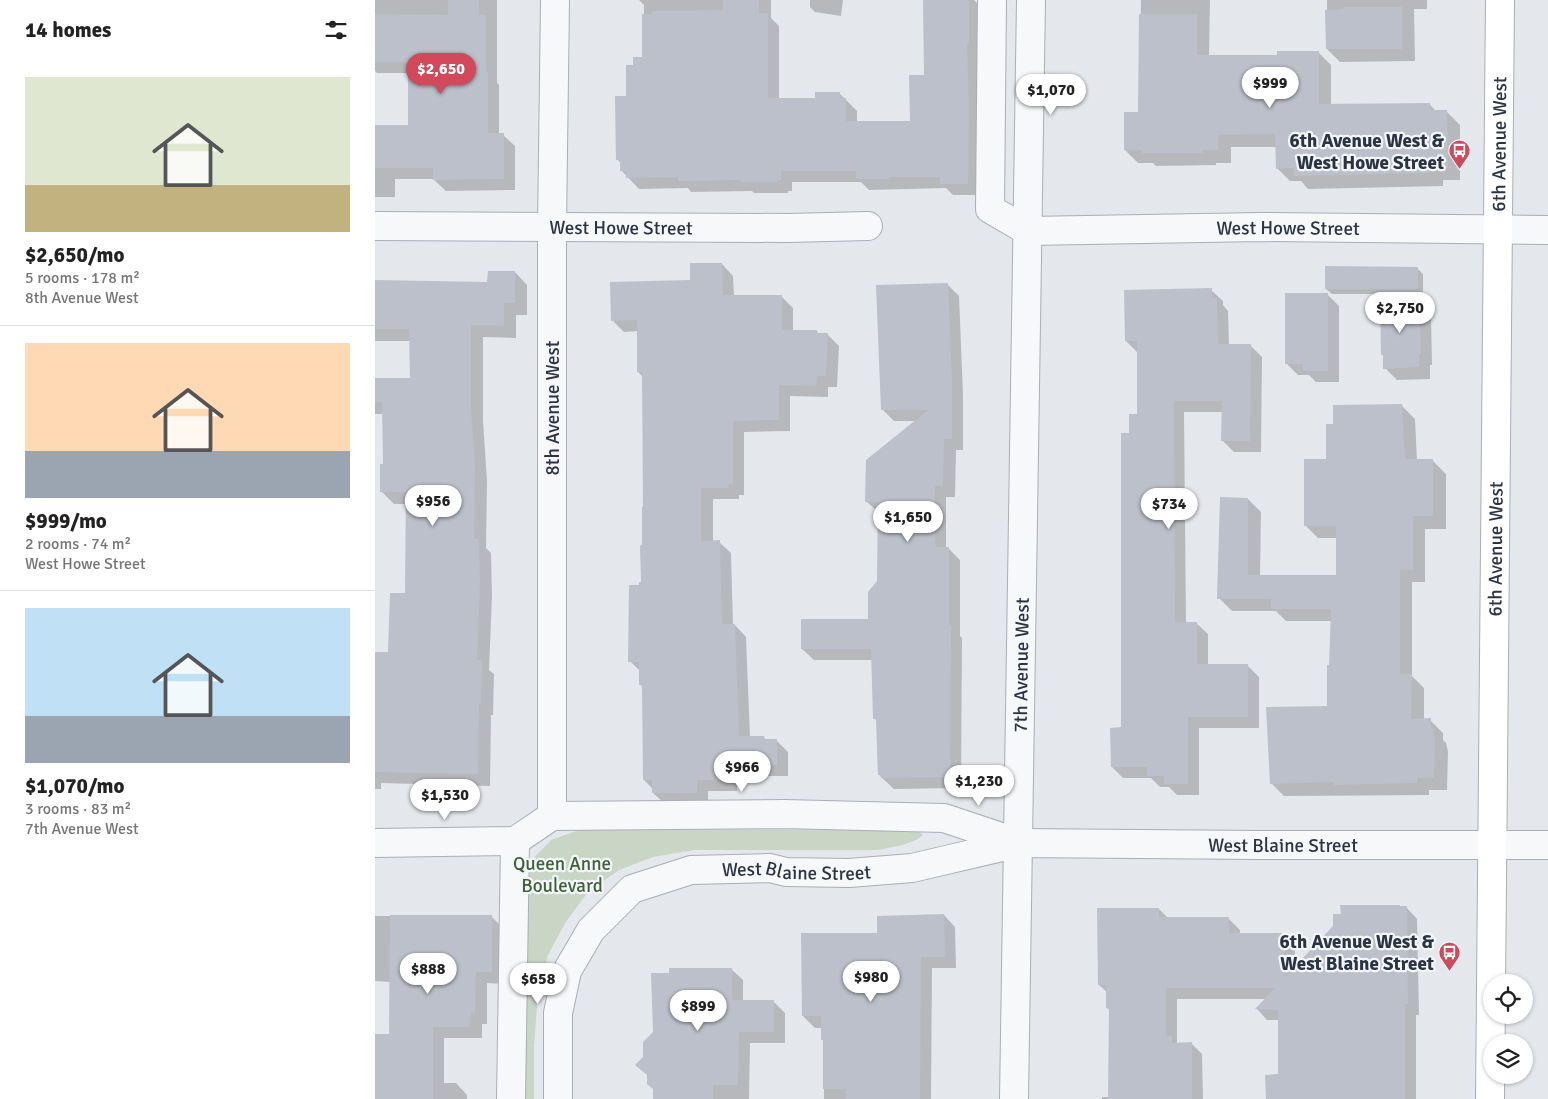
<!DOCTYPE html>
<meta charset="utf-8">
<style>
:root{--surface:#fff;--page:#f6f6f6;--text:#222;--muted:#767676;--line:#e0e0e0;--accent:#d1495b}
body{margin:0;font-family:Signika,sans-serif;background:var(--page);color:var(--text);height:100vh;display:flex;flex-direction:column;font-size:19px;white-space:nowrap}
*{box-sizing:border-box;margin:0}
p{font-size:16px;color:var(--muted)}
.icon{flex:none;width:28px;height:28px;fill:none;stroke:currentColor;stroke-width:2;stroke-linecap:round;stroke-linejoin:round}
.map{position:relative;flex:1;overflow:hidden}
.drawer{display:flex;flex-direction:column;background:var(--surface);width:375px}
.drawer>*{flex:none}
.tools{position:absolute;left:1108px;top:974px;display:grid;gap:10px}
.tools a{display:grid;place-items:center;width:50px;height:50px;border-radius:50%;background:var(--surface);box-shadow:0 1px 4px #0004;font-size:25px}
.price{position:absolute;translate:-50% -42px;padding:0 11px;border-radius:18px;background:#fff;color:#222;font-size:16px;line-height:32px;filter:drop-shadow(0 1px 2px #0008)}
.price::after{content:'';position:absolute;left:50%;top:30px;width:15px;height:11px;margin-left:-8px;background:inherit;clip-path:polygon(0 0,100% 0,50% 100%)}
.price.on{background:var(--accent);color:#fff}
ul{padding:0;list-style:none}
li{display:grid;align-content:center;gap:10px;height:265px;padding:0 25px}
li+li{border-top:1px solid var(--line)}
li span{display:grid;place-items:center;height:155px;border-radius:0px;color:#555}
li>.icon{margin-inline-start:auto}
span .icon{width:90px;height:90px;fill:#fffc;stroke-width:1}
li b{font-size:21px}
h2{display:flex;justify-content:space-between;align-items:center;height:60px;padding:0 25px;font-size:21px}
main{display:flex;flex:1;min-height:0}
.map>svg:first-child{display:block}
.green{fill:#c9d6c5}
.shadow{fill:#0003}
.building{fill:#bbc0ca}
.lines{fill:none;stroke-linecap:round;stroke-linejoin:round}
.street-casing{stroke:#a9aeb7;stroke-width:30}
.secondary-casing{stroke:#a9aeb7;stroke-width:30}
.street{stroke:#f7f8fa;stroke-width:28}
.secondary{stroke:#fff;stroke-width:28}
.labels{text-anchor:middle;stroke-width:4.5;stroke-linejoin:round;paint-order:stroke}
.poi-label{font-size:19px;font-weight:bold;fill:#2b3445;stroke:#f4f6f9;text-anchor:end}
.street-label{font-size:19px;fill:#2b3445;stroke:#f4f6f9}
.park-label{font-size:19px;fill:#3f6138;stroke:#f4f6f9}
</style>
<main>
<section class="drawer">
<h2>14 homes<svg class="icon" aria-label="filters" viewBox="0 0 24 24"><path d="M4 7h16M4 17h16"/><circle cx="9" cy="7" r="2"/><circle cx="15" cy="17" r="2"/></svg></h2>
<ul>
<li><span style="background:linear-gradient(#dfe7d0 70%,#c2b280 0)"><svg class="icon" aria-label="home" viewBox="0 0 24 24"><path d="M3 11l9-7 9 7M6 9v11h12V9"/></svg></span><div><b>$2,650/mo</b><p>5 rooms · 178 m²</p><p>8th Avenue West</p></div></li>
<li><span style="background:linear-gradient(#ffd9b3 70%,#9aa5b1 0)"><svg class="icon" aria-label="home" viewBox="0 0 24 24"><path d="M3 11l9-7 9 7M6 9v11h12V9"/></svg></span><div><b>$999/mo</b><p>2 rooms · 74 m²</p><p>West Howe Street</p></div></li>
<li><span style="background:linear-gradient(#bfe0f5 70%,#9aa5b1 0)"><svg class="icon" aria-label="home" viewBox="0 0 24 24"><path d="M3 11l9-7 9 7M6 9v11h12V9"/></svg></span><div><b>$1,070/mo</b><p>3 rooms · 83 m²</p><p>7th Avenue West</p></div></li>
</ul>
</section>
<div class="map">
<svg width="1173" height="1099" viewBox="0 0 1173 1099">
<rect width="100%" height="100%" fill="#e4e7ec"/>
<path class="green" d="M207,829L543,830L548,835C537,845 517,847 503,850H319L278,857L244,870L213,892L190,923L173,955L163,993L159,1046V1099H147L153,881L157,860L176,840Z"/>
<path class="shadow" d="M0,0H122V83L124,85V135H128L140,146V190L71,191L58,179H20V197H0V126H34V73H2L0,71Z
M264,0H396V18L404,26V99H441L464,93L482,111V123H536L550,76L549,0H599L605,6L604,195H578L571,188L494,190L486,182H417V191H413V193H379L377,191L316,192L313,188L264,189L246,170V163L243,160L252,97L260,66L269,58V5Z
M435,0H468L466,16L440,12L435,7Z
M766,0H835L834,56H904L943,52L956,65V105L1054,104L1062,112H1072L1085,125V180H1068V186L933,189L926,181H915L902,168V147H856V163H841V165L781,166L778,163H763L750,150L764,113Z
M936,0H1052V9H1039L1040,61L965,62L952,49V0Z
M347,264L358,276L359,296H406L418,308V332H442L444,334H452L464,346L462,387H453V397L415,396V431L369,432V495H364V499H338V542H344L356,553L358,625H360L371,637L375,737H389L391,740H401L413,752V776H362V791H333V804H290L278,793V789L269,780L268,688L265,684V671L255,661L265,586L268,583V377L263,372V331L249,332L237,320L317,281Z
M1043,269L1048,274V294H957L951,289Z
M140,272L152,285V315H141V338L108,337V421L112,480L111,548L116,553L117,596L114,670L119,674L118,715H116L115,786L6,783V789H0V653H14L31,595L32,504H19L6,491L9,465L8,414H0V379H36V341H0V282L114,283Z
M572,284L584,296L588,395V450H581L580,497H571V548H573L585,560V636L587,638L586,788L519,789L504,775L503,722L499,718L498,660H439L427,649L494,620L503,581L504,513L491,501L541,421H519L507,409Z
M836,290L848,301V305L853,311L854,346H876L887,357L886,452H859L847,440L848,412H809L811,623H821L833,634V665H872L884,677V728H824V795H802L794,787H785L776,778H748L737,767L747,729L755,434L763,415L762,352L751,341Z
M952,294L964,306V382H941L934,375H923L911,363Z
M1045,303L1056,315L1057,365H1055V379L1022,380L1010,368V357L1007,354Z
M1027,406L1040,419L1042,461H1058L1071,474V529H1050V582H1037V676L1049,688V720H1055L1068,733V740L1071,743L1073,751L1072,790H1054V795L909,796L896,783L953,707L957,621H911L901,611H857L844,598L873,499L886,512L885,577H962V538H943L930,525L952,461L959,425Z
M1026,907H1031L1042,919L1044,1015H1041V1099H892L904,1075V1020H892L882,1009L891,999H802V1043H816L827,1054L828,1099H727V1097H734L735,1010L732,1008V992L724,985L784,909L793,918H853L865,930V935H909L920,946V968Z
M569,915L580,927L581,968H557L556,1099H449V1042L447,1039V1028H440L428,1016L504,934Z
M0,916H116L128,928V984L112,983V1024H107V1038H69V1083H81L92,1095V1099H0V1036L15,1035L16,982L0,981Z
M356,969L368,980V1001H398L410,1013V1043H375L374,1099H298Z"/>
<path class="building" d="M73,0H104V15H111V72H113V133H129V179L58,180V168H0V125H33V62H0V14L73,15Z
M348,0H384V14L393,13V98H440V92H465V98H471V121H535L534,75H549L548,0H594V44H592L594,105L593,184H565V177H514V179H481V171H406V180H402V182H366V180L303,181V177L251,178V171H245V160H241L240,96H251V65H258V57H267V14H277V11L348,10Z
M968,7H1027V49H951L950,10L968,9Z
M764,14H822V55H902V51H944V104L1055,103V110H1072L1073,168H1055V173L919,176V168L901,169L900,134L843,135V150H828V153H767V150H749V112H763Z
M315,263H347L348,295H407V330H442V333H453L451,376H442L441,386L404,385V420L358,421V484H353L354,488H326V541L345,540L347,624H360L364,736H389V739H402V765H351V780H322V793H277V780H268L267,685H264V662H253L254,585H264V582H266L265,546L267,544V507H268L267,372H262V320L236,321L235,282L315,280Z
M950,266L1043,267V289H950Z
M113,271H140V303H129V326L96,325V408L100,467L99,539H104L105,583L102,660H107L106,703H104L103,774L0,772V652H13L15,593H30L31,492H5V464H8L7,402H0V378H35L34,329H0V280L112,282Z
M573,283L577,383V439H569L568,486H560V537L561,547H574V625H576L575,777L506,778V775H503L501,719H498L496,649H426V619H493V592L502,581L503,502H490L491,460L553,410H506L501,285Z
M837,288V298H842L843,344H876L875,441H846L847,401H799L800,622H822V664H873V717H813V784H789V776H772V767H736L735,728L746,727V433H754V414H762V341H750L749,290Z
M910,293H953V371H928V364H910Z
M1005,302H1045L1046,354H1044V367L1008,369V355H1006Z
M1027,404L1030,459H1058V516H1038V570H1025V674H1037L1036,719L1056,718V729H1059V737H1060L1059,778H1042V783L959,785V782L895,784L891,707L952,706V665H954L956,609H896V599H842L845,497L873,498V575H961V526H929V459H951V424H958V405Z
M965,905H1025V906H1032L1033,1004H1030V1099H891L890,1075L903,1074V1010L880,1009L900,988H791V1036H797V1043L817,1042V1099H733L734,1008H731V985H723L722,908H784V917H854V933H910V977L958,926V914H966Z
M569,914L570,957H546L545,1099H471V1089H448V1040H446V1016H427L426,933H502V916Z
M15,915H117V972H101L100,1013L96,1012L95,1027H58V1099H0V1034H14Z
M294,968H357V1000H399V1032H364L363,1085H338V1099H278V1089L272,1084V1075L260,1065L268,1057V1042L278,1032L276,973H294Z"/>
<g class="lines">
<defs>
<g id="street">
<path d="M617,0L615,209L653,231"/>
<path id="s1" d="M0,226L413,228L493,226"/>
<path id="s2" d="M653,231L885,227L1173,230"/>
<path d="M177,816V228L180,0"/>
<path d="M0,843L140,841L177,816L409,814L569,818L644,843"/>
<path d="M136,1099L140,841"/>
<path id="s3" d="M183,1099V1013L192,971L216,930L257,889L316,870L395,868L411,872L474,873L537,868L644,843L883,845H1173"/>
<path id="s4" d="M639,1099L656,0"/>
</g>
<g id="secondary">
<path id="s5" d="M1115,1099L1125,0"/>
</g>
</defs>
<use href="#street" class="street-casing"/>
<use href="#secondary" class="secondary-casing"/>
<use href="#street" class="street"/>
<use href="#secondary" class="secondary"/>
</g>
<defs>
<symbol id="bus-pin" viewBox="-11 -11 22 30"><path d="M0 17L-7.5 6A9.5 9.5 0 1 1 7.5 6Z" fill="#d1495b" stroke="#f4f6f9"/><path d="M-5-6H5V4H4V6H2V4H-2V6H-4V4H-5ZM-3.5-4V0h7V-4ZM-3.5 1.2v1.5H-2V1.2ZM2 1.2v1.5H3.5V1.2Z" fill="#fff"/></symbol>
</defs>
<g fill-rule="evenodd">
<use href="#bus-pin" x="1072" y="138" width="25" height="34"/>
<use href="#bus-pin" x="1062" y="940" width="25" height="34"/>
</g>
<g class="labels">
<g class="poi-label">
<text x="1069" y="147">6th Avenue West &amp;<tspan x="1069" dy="22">West Howe Street</tspan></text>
<text x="1059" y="948">6th Avenue West &amp;<tspan x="1059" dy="22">West Blaine Street</tspan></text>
</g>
<g class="street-label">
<text dy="7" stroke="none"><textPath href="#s5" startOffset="955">6th Avenue West</textPath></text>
<text dy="7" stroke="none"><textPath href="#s1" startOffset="246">West Howe Street</textPath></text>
<text dy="7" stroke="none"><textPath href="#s2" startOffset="260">West Howe Street</textPath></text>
<text transform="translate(177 408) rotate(-90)" y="7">8th Avenue West</text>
<text dy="7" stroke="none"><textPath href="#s5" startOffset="550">6th Avenue West</textPath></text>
<text dy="7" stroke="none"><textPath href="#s4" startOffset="434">7th Avenue West</textPath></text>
<text dy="7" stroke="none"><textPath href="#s3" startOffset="892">West Blaine Street</textPath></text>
<text dy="7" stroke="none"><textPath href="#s3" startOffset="402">West Blaine Street</textPath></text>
</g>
<g class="park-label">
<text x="187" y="870">Queen Anne<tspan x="187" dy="22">Boulevard</tspan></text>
</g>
</g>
</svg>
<div class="tools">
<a><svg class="icon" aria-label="locate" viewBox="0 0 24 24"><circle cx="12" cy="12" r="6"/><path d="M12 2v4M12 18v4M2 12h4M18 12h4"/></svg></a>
<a><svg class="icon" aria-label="layers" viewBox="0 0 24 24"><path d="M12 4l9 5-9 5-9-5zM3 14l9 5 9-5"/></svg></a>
</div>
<b class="price on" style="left:66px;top:95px">$2,650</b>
<b class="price" style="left:895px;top:109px">$999</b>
<b class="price" style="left:676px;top:116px">$1,070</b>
<b class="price" style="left:1025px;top:334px">$2,750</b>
<b class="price" style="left:58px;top:527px">$956</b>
<b class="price" style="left:794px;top:530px">$734</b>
<b class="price" style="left:533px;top:543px">$1,650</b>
<b class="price" style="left:367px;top:793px">$966</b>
<b class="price" style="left:604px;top:807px">$1,230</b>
<b class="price" style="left:70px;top:821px">$1,530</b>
<b class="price" style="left:53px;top:995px">$888</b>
<b class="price" style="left:496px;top:1003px">$980</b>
<b class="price" style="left:163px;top:1005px">$658</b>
<b class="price" style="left:323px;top:1032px">$899</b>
</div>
</main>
